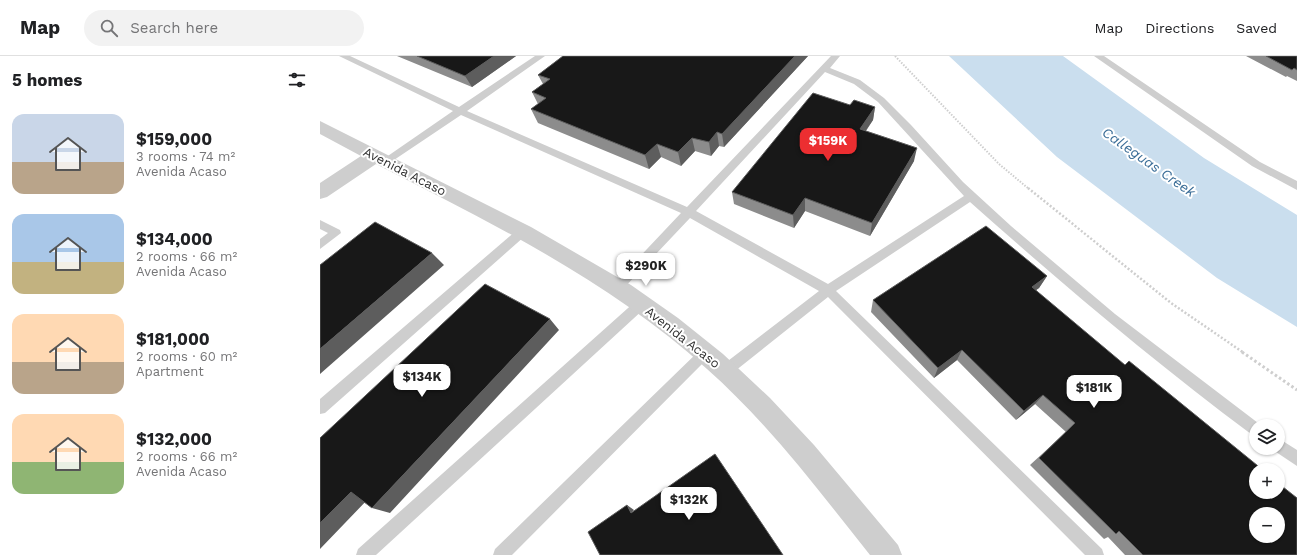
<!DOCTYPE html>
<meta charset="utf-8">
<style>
:root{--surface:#fff;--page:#f2f2f2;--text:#202124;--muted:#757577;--line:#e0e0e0;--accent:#ec2e31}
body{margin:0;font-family:"Work Sans",sans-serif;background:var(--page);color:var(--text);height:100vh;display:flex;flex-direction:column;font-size:15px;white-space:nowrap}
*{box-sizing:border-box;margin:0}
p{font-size:13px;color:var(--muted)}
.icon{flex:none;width:22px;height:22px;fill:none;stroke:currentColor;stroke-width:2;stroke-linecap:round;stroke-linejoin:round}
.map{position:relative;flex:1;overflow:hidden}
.drawer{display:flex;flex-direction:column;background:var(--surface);width:320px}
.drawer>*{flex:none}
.fabs{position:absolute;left:929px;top:363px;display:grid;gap:8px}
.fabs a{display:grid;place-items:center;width:36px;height:36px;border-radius:50%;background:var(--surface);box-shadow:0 1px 3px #0004;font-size:20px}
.price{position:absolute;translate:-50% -34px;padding:0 9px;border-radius:8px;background:#fff;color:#222;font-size:13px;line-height:26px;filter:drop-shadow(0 1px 2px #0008)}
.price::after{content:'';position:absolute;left:50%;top:24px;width:12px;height:9px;margin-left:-6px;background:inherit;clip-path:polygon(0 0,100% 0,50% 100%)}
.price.on{background:var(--accent);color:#fff}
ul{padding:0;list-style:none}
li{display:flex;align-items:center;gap:12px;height:100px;padding:0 12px}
li span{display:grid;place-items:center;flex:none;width:112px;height:80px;border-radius:12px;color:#555}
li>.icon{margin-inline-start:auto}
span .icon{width:48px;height:48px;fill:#fffc;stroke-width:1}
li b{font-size:17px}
h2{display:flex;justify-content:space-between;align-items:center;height:48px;padding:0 12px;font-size:17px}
header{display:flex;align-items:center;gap:24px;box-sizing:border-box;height:56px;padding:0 20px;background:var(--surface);border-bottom:1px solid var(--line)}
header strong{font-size:19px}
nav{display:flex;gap:22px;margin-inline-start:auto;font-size:14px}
.search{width:280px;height:36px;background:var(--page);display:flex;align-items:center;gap:10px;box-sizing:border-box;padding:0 14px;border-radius:22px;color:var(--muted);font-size:15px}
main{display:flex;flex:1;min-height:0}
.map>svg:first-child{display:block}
.water{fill:#cadeee}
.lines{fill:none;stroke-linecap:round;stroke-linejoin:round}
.path-far2{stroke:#cecece;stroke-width:2;stroke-dasharray:1.5 1.5;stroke-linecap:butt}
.path-far1{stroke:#cecece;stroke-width:2.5;stroke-dasharray:2 2;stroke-linecap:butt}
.path{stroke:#cecece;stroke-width:3;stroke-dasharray:2.5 2.5;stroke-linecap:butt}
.lane{fill:#cecece;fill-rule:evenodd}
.street{fill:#cecece;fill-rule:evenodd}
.wall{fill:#8c8c8c}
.shaded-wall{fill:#5d5d5d}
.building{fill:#181818;stroke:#5d5d5d;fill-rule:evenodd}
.labels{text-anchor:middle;stroke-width:4;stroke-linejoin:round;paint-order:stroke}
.street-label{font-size:13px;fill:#313131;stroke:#fff}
.water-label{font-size:14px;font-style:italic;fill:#3a6d97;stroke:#fff}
</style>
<header>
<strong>Map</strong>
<div class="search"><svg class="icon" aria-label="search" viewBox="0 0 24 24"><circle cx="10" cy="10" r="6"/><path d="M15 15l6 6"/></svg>Search here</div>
<nav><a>Map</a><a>Directions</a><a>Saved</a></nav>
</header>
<main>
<section class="drawer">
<h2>5 homes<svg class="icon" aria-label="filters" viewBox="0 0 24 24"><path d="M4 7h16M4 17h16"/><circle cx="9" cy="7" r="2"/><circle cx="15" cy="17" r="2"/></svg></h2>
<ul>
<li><span style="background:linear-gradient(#c9d6e8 60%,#b9a48a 0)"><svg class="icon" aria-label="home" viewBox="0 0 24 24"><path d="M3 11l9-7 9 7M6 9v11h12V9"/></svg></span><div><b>$159,000</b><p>3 rooms · 74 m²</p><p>Avenida Acaso</p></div></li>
<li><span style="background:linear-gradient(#a9c7e8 60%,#c2b280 0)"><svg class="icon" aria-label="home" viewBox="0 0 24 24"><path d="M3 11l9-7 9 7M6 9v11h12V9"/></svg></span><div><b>$134,000</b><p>2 rooms · 66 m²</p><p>Avenida Acaso</p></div></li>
<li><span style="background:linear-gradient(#ffd9b3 60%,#b9a48a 0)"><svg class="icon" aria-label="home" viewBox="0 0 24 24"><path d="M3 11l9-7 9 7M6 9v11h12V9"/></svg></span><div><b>$181,000</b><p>2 rooms · 60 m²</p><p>Apartment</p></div></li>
<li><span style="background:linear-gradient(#ffd9b3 60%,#8fb573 0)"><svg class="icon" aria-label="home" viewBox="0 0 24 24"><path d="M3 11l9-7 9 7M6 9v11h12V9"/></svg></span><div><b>$132,000</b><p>2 rooms · 66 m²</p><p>Avenida Acaso</p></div></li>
</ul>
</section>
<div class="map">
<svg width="977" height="499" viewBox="0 0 977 499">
<rect width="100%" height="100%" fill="#fff"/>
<path class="water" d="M629,0H743L884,102L977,159V271L897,222L737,101Z"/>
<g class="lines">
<path class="path-far2" d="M575,0L679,108L709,133"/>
<path class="path-far1" d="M708,132L851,247L924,297"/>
<path class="path" d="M922,296L977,334"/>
<path class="lane" d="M19,0H30L139,51L215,0H225L147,55L367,151L511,0H520L510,12L540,24L564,42L591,69L643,126L691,170L795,258L942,370H936V380L931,378C833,305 741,227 650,146L516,235L782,493L784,499H765L508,241L410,319L405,321L400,319L399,315L400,311L499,235L370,162L301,235L297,237L293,235L291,232L293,229L361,157L141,59L68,108H62L60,106L62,104L133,55ZM505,16L534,28L558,46L644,140L508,228L376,155Z
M774,0H784L940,106L977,125V134L932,110Z
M0,164L20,174L21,177L0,193V183L8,177L0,173Z
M201,173L205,174L206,177L205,180L5,357L0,358V343L197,174Z
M321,243L325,244L327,248L325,252L56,499H36L38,493L317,244Z
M385,291L389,293L391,297L389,301L192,499H173L175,493L381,293Z
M958,382L977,394V410L953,394L952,392H958Z"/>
<path class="street" d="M0,65L211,171L311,229L358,262L403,298L450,342L494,389L578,489L582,499H550C499,435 449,368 387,313C290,225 171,167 56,108L7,141L0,143V127L41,100L0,78Z"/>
</g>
<path class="wall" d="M77,0H196L152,31Z
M243,0H488L404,91L399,90L391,100L375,95L361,110L341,101L329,113L218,67L211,53L218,48L212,36L223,28L218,19Z
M926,0H977V25L967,20L966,21Z
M555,51L553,64L546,75L594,105L550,180L485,155L474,172L414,148L412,136Z
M727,220L719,232L716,234L977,499H805L788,481L784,483L710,409L746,376L715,348L696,364L637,304L614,322L551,256L553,244Z"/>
<path class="shaded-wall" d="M174,0H196L152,31L145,20Z
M475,0H488L404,91L402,78Z
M555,51L553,64L538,86L540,73Z
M397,76L399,90L391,100L389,86Z
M372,82L375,95L361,110L358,96Z
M337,88L341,101L329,113L325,99Z
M597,92L594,105L550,180L552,167Z
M485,142V155L474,172L473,159Z
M112,197L124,209L0,318V293Z
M727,220L719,232L705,242L712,231Z
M230,263L239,274L70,457L52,452Z
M642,294L637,304L614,322L618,312Z
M723,339L715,348L696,364L704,355Z
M31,436L49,442L0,493V467Z
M307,449L314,454L311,457Z"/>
<path class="building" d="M97,0H174L145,20Z
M243,0H475L402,78L397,76L389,86L372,82L358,96L337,88L325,99L211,53L226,42L212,36L230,23L218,19Z
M946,0H977V14L974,12L972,14Z
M493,37L530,49L534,44L555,51L540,73L597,92L552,167L485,142L473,159L412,136Z
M55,166L112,197L0,293V209Z
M666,170L727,220L712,231L805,309L809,305L943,414H936V436H958V427L977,442V499H823L799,475L796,478L719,402L755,367L723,339L704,355L642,294L618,312L553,244ZM936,458H958V480H936Z
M165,228L230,263L52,452L31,436L0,467V382Z
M395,398L463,499H280L268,476L307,449L311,457Z"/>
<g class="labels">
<g class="street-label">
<text transform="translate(85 115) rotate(27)" y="5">Avenida Acaso</text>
<text transform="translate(363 281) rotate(38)" y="5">Avenida Acaso</text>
</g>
<g class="water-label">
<text transform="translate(829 106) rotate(35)" y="5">Calleguas Creek</text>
</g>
</g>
</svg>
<div class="fabs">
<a><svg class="icon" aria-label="layers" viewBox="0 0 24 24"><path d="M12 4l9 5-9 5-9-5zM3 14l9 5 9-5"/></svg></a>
<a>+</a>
<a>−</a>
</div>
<b class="price on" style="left:508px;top:106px">$159K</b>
<b class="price" style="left:326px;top:231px">$290K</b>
<b class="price" style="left:102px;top:342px">$134K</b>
<b class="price" style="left:774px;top:353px">$181K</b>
<b class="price" style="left:369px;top:465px">$132K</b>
</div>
</main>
